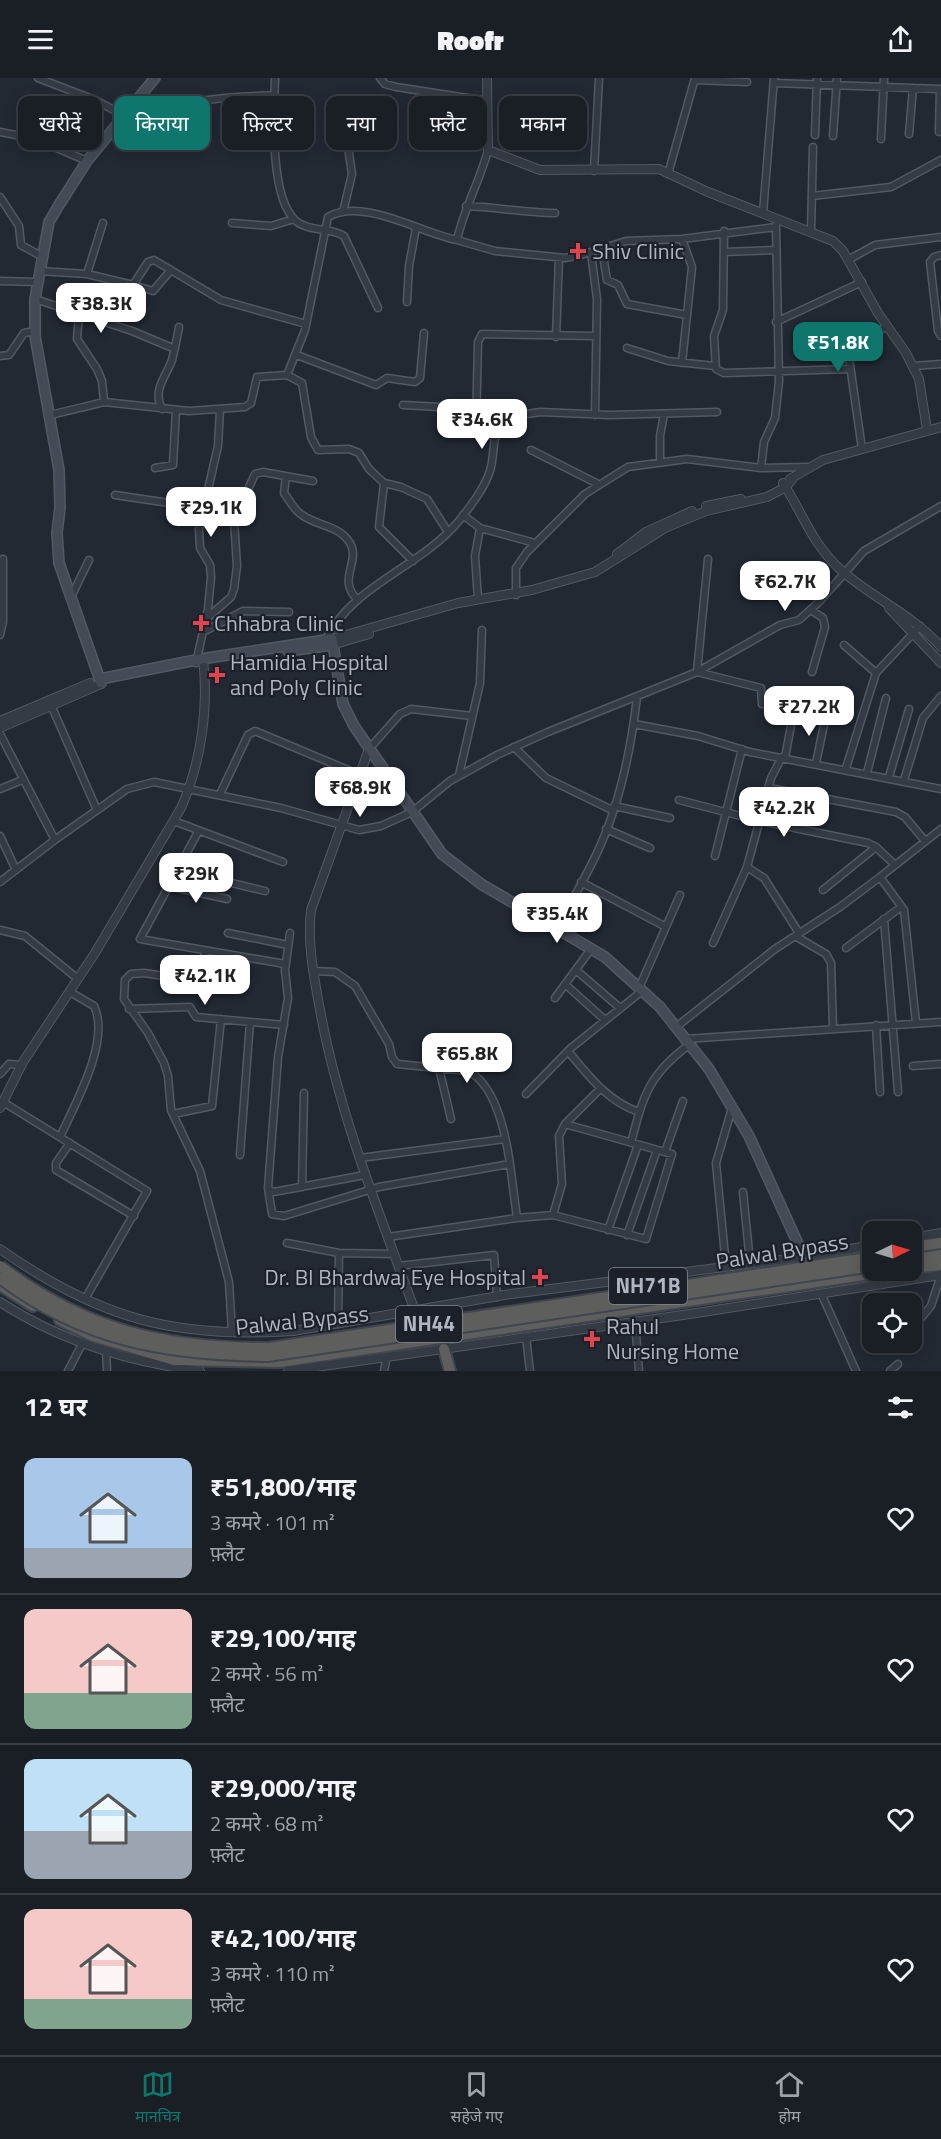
<!DOCTYPE html>
<html lang="hi">
<meta charset="utf-8">
<style>
:root{--surface:#1a1f26;--page:#272c32;--text:#f1f3f6;--muted:#9fa2a7;--line:#383d43;--accent:#0f766e}
body{margin:0;font-family:"Titillium Web","Noto Sans Devanagari",sans-serif;background:var(--page);color:var(--text);height:100vh;display:flex;flex-direction:column;font-size:22px;white-space:nowrap}
*{box-sizing:border-box;margin:0}
p{font-size:20px;color:var(--muted)}
.icon{flex:none;width:33px;height:33px;fill:none;stroke:currentColor;stroke-width:2;stroke-linecap:round;stroke-linejoin:round}
.map{position:relative;height:1293px;overflow:hidden}
.drawer{display:flex;flex-direction:column;background:var(--surface);flex:1}
.drawer>*{flex:none}
.top-card{position:absolute;left:18px;top:18px;width:600px;height:54px;display:flex;gap:12px}
.needle{width:39px;rotate:85deg}
.controls{position:absolute;left:862px;top:1143px;display:grid;gap:12px}
.controls a{display:grid;place-items:center;width:60px;height:60px;border-radius:12px;background:var(--surface);box-shadow:0 3px 15px #0003,0 0 0 2px var(--line);font-size:30px}
.price{position:absolute;translate:-50% -51px;padding:0 14px;border-radius:12px;background:#fff;color:#222;font-size:20px;line-height:39px;filter:drop-shadow(0 2px 3px #0008)}
.price::after{content:'';position:absolute;left:50%;top:36px;width:18px;height:14px;margin-left:-9px;background:inherit;clip-path:polygon(0 0,100% 0,50% 100%)}
.price.on{background:var(--accent);color:#fff}
ul{padding:0;list-style:none}
li{display:flex;align-items:center;gap:18px;height:150px;padding:0 24px}
li+li{border-top:2px solid var(--line)}
li span{display:grid;place-items:center;flex:none;width:168px;height:120px;border-radius:12px;color:#555}
li>.icon{margin-inline-start:auto}
span .icon{width:72px;height:72px;fill:#fffc;stroke-width:1}
li b{font-size:26px}
h2{display:flex;justify-content:space-between;align-items:center;height:72px;padding:0 24px;font-size:26px}
.tag{padding:0 21px;border-radius:12px;background:var(--surface);box-shadow:0 3px 15px #0003,0 0 0 2px var(--line);font-size:21px;line-height:54px}
.tag.on{background:var(--accent);color:#fff}
header{display:flex;justify-content:space-between;align-items:center;height:78px;padding:0 24px;background:var(--surface);font-size:27px;font-weight:800}
.tab-bar{display:flex;justify-content:space-around;align-items:center;height:84px;border-top:2px solid var(--line);background:var(--surface);font-size:16px;color:var(--muted)}
.tab-bar a{display:grid;justify-items:center;gap:3px}
.tab-bar .on{color:var(--accent)}
.map>svg:first-child{display:block}
.lines{fill:none;stroke-linecap:round;stroke-linejoin:round}
.minor-casing{stroke:#525962;stroke-width:9}
.tertiary-casing{stroke:#525962;stroke-width:10}
.secondary-casing{stroke:#525962;stroke-width:12}
.trunk-casing{stroke:#40464f;stroke-width:14}
.minor{stroke:#353b44;stroke-width:6}
.tertiary{stroke:#353b44;stroke-width:8}
.secondary{stroke:#444b57;stroke-width:9}
.trunk{stroke:#5e5e5c;stroke-width:10}
.trunk-bridge-casing{stroke:#40464f;stroke-width:14;stroke-linecap:butt}
.trunk-bridge{stroke:#5e5e5c;stroke-width:10}
.health-dot{fill:#e0444e;stroke:#1b2029;stroke-width:2}
.labels{text-anchor:middle;stroke-width:4.5;stroke-linejoin:round;paint-order:stroke}
.shield{fill:#1b2029;stroke:#838993;stroke-width:1.5}
.shield-label{font-size:21px;font-weight:bold;fill:#afb6c1}
.poi-label{font-size:22px;fill:#afb6c1;stroke:#1b2029;text-anchor:start}
.street-label{font-size:22px;fill:#afb6c1;stroke:#1b2029}
</style>
<header><svg class="icon" aria-label="menu" viewBox="0 0 24 24"><path d="M4 6h16M4 12h16M4 18h16"/></svg>Roofr<svg class="icon" aria-label="share" viewBox="0 0 24 24"><path d="M12 15V3M7 8l5-5 5 5M5 13v7h14v-7"/></svg></header>
<div class="map">
<svg width="941" height="1293" viewBox="0 0 941 1293">
<rect width="100%" height="100%" fill="#222933"/>
<g class="lines">
<defs>
<path id="minor" d="M38,0L95,22L125,38
M275,0C274,33 269,120 296,143C309,154 330,149 344,158L378,230
M380,0L385,6L396,9L487,23
M695,2L747,4
M774,5L941,11
M161,36C190,19 241,19 274,17
M0,54L36,61L87,83
M939,54L940,11
M909,56L913,10
M815,57L817,0
M833,58L837,0
M881,61L884,0
M594,93L599,0
M668,96L695,0
M812,118L891,109L941,82
M0,119L19,148L21,167L41,178
M466,128C496,129 525,135 555,135
M343,134L352,96L347,62
M763,135L774,0
M232,145L271,148L294,141
M724,153L723,232L714,258L716,291L724,295L850,291
M811,154L813,69
M682,161L692,189L682,285
M457,162L495,173L565,180L581,177L626,163L682,161L776,149
M602,171L607,202L618,207L627,226L687,237
M724,174L776,172
M591,175L597,221L595,337
M941,177L934,179L930,184L938,253L941,258
M848,182L875,167L941,159
M39,193L87,196L133,207L148,184L154,182L221,222L306,246
M87,196L103,145
M0,203L37,204
M133,207L153,213L171,192
M35,221L132,253L175,271
M407,224L409,188L416,150
M79,235L77,261L97,291L102,303L104,324
M776,244L862,204
M556,259L559,180
M627,270L668,283L715,288
M297,277L376,307L387,300L415,304L420,300L424,255
M0,278L9,277L24,255L35,253
M913,288L941,286
M287,297L305,252L328,139C363,119 421,155 457,162C464,130 480,103 488,72
M403,327L440,329L476,338
M162,331C152,312 166,299 172,282C175,271 177,260 179,249
M50,337L104,324L189,333L245,329L251,325L257,299L287,297L302,305L311,359L318,372L349,371L359,375L369,391L384,405L401,409L427,421L448,454
M496,359L478,355L476,349L478,264L482,256L596,258
M862,371L849,280L857,267L887,248
M531,372L598,406
M660,383V358L664,336
M155,390L173,387L176,332
M761,390L764,364L775,340L779,303L776,147
M286,398L284,415C290,423 294,432 302,437C317,448 339,447 350,465C361,484 336,502 358,522
M384,405L379,449L413,483
M115,417L203,430
M463,437L480,450L535,465
M708,481L697,594L761,610L762,626L794,632
M516,517V490L527,474L585,416L628,389L687,381L761,390L808,389
M71,519L89,482
M478,521L475,478L480,450
M811,532L823,540L825,549L812,594
M206,541L231,519L234,511L237,488L234,442L255,396L263,394L313,403
M203,554L243,533L289,534
M0,557L3,544V481
M325,563C352,507 419,490 458,444C470,429 484,411 490,393C495,377 492,353 502,340L540,334L610,337L717,334
M844,567L876,595
M196,585L208,531L211,499L210,487L200,470L199,451L218,368L220,332
M51,627L97,732
M634,646L698,658L750,674L941,711
M0,656L55,762
M514,669L546,700L612,732
M369,671L400,636L411,631L472,638
M782,679L771,700L747,789L764,800L799,855
M785,680L797,614
M816,685L826,637
M846,690L876,595L920,548
M867,695L886,620
M459,697L480,605L482,552
M889,699L909,631
M904,702L923,640L941,618
M769,710L896,734L905,739L925,763
M0,711L22,702
M220,716L248,657L255,653L360,697
M679,722L760,743L868,765L876,769L895,787
M614,728L670,740
M174,743L283,784
M606,751L650,770
M198,754L140,861L285,886
M0,758L16,792
M715,778L742,671
M178,792L265,813
M880,799L941,751
M0,804L56,761L127,711L154,704L281,730L359,752L381,748L412,734L450,703L497,677L548,654L697,594L780,547L799,542L819,524L864,473L941,428
M581,804L666,849
M169,808L227,821
M823,812L876,769
M884,841L898,1014
M557,851C570,826 584,802 596,777C619,729 631,672 637,619
M0,852L25,858L78,901
M228,855L288,867
M290,855L285,892L288,920L278,979L268,1110L272,1114L279,1113L365,1097
M795,858L826,876L831,885L833,950
M713,865L747,789
M846,870L901,829
M205,874L201,898L197,903L144,895L131,896L125,902L124,921L148,955L164,985L168,998L171,1032L200,1093L229,1204L232,1254
M576,892L620,930
M565,906L605,942
M639,910L680,817
M555,920L591,871
M129,931L190,929L196,939L284,947
M876,947L880,1014
M676,949L775,871L840,829L880,799L904,832L916,945
M685,961L941,944
M568,973C588,997 608,1024 639,1034
M913,988L941,986
M439,990L451,1041
M0,996L9,986L21,987
M526,1016L571,970L642,913
M3,1024L147,1113L85,1221
M173,1036L212,1028L221,941
M60,1059C75,1026 111,963 94,928L70,914
M70,1065L56,1085V1092L134,1138
M631,1065C643,1018 649,996 689,967
M665,1074L683,1023
M240,1077L250,944
M360,1080L505,1061
M510,1086L517,1140
M302,1109L304,1015
M268,1110L272,1136L284,1138L379,1109L510,1086C506,1058 496,1007 468,993L397,986L392,979L389,966L355,908L335,894L313,893
M743,1114L750,1185
M553,1137L562,1106L559,1058L565,1046L600,1011
M608,1152L638,1067
M627,1157L657,1072
M388,1159L517,1140L553,1137L646,1161L672,1076L565,1046
M287,1165L339,1175L394,1176
M399,1188L494,1177L497,1219
M726,1188L716,1085L732,1030
M821,1215L856,1293
M635,1244L639,1293
M338,1246L339,1175
M912,1251L931,1228L941,1197
M526,1259L530,1293
M106,1273L107,1293
M68,1293L82,1266
M384,1293L387,1278
M890,1293L898,1286"/>
<path id="tertiary" d="M487,0L488,72L540,92L659,91L708,114L833,163L843,173L878,235L906,275L919,301L927,352
M790,401L823,382L941,349
M783,405C804,437 811,465 842,493C874,521 913,537 941,569
M706,428L741,421
M617,476L646,454L692,433
M889,530L941,585
M332,561L458,525L532,512L595,494L665,450L706,433L767,419L786,409L793,400
M332,567L369,556
M0,643L90,605
M0,650L101,606
M369,671L311,832C307,865 314,899 320,932C339,1036 379,1134 415,1233L427,1248
M0,1030L23,984L95,875L181,730C201,685 209,629 203,581
M912,1160L941,1155
M0,1171C98,1240 174,1261 293,1253L511,1216L804,1179L873,1167
M0,1224C60,1263 129,1284 200,1293
M288,1293L690,1236L941,1197"/>
<path id="secondary" d="M288,573L332,567
M100,601L201,581L332,561L343,626L354,648L442,776L481,806L605,879L660,929L709,991L749,1058L804,1179
M101,605L59,485L57,455L60,430L59,392L35,258V221L49,144L59,127L87,83L155,0"/>
<path id="trunk" d="M912,1169L941,1165
M912,1182L941,1177
M912,1190L941,1187
M0,1207L33,1228
M60,1242L93,1258L174,1282L279,1284L897,1192
M444,1271L450,1293"/>
</defs>
<use href="#minor" class="minor-casing"/>
<use href="#tertiary" class="tertiary-casing"/>
<use href="#secondary" class="secondary-casing"/>
<use href="#trunk" class="trunk-casing"/>
<use href="#minor" class="minor"/>
<use href="#tertiary" class="tertiary"/>
<use href="#secondary" class="secondary"/>
<use href="#trunk" class="trunk"/>
<defs>
<path id="trunk-bridge" d="M0,1188C86,1253 164,1270 269,1270L873,1179
M0,1200C83,1263 166,1277 268,1278L873,1188"/>
</defs>
<use href="#trunk-bridge" class="trunk-bridge-casing"/>
<use href="#trunk-bridge" class="trunk-bridge"/>
</g>
<g class="health-dot">
<path d="M575 164h6v6h6v6h-6v6h-6v-6h-6v-6h6z"/>
<path d="M198 536h6v6h6v6h-6v6h-6v-6h-6v-6h6z"/>
<path d="M214 588h6v6h6v6h-6v6h-6v-6h-6v-6h6z"/>
<path d="M537 1190h6v6h6v6h-6v6h-6v-6h-6v-6h6z"/>
<path d="M589 1252h6v6h6v6h-6v6h-6v-6h-6v-6h6z"/>
</g>
<g class="labels">
<g class="shield">
<rect x="609" y="1190" width="78" height="36" rx="4.5"/>
<rect x="396" y="1228" width="66" height="36" rx="4.5"/>
</g>
<g class="shield-label">
<text x="648" y="1215">NH71B</text>
<text x="429" y="1253">NH44</text>
</g>
<g class="poi-label">
<text x="592" y="181">Shiv Clinic</text>
<text x="214" y="553">Chhabra Clinic</text>
<text x="230" y="592">Hamidia Hospital<tspan x="230" dy="25">and Poly Clinic</tspan></text>
<text x="526" y="1207" text-anchor="end">Dr. Bl Bhardwaj Eye Hospital</text>
<text x="606" y="1256">Rahul<tspan x="606" dy="25">Nursing Home</tspan></text>
</g>
<g class="street-label">
<text transform="translate(782 1173) rotate(-9)" y="8">Palwal Bypass</text>
<text transform="translate(302 1242) rotate(-6)" y="8">Palwal Bypass</text>
</g>
</g>
</svg>
<div class="controls">
<a><svg class="needle" viewBox="-14 -14 28 28"><path d="M0-13l5 13h-10z" fill="#e53935"/><path d="M0 13l5-13h-10z" fill="#9fa2a7"/></svg></a>
<a><svg class="icon" aria-label="locate" viewBox="0 0 24 24"><circle cx="12" cy="12" r="6"/><path d="M12 2v4M12 18v4M2 12h4M18 12h4"/></svg></a>
</div>
<b class="price" style="left:101px;top:256px">₹38.3K</b>
<b class="price on" style="left:838px;top:295px">₹51.8K</b>
<b class="price" style="left:482px;top:372px">₹34.6K</b>
<b class="price" style="left:211px;top:460px">₹29.1K</b>
<b class="price" style="left:785px;top:534px">₹62.7K</b>
<b class="price" style="left:809px;top:659px">₹27.2K</b>
<b class="price" style="left:360px;top:740px">₹68.9K</b>
<b class="price" style="left:784px;top:760px">₹42.2K</b>
<b class="price" style="left:196px;top:826px">₹29K</b>
<b class="price" style="left:557px;top:866px">₹35.4K</b>
<b class="price" style="left:205px;top:928px">₹42.1K</b>
<b class="price" style="left:467px;top:1006px">₹65.8K</b>
<div class="top-card">
<a class="tag">खरीदें</a>
<a class="tag on">किराया</a>
<a class="tag">फ़िल्टर</a>
<a class="tag">नया</a>
<a class="tag">फ़्लैट</a>
<a class="tag">मकान</a>
</div>
</div>
<section class="drawer">
<h2>12 घर<svg class="icon" aria-label="filters" viewBox="0 0 24 24"><path d="M4 7h16M4 17h16"/><circle cx="9" cy="7" r="2"/><circle cx="15" cy="17" r="2"/></svg></h2>
<ul>
<li><span style="background:linear-gradient(#a9c7e8 75%,#9aa5b1 0)"><svg class="icon" aria-label="home" viewBox="0 0 24 24"><path d="M3 11l9-7 9 7M6 9v11h12V9"/></svg></span><div><b>₹51,800/माह</b><p>3 कमरे · 101 m²</p><p>फ़्लैट</p></div><svg class="icon" aria-label="heart" viewBox="0 0 24 24"><path d="M12 20l-8-8c-3-5 5-10 8-4 3-6 11-1 8 4z"/></svg></li>
<li><span style="background:linear-gradient(#f6c9c9 70%,#7fa58c 0)"><svg class="icon" aria-label="home" viewBox="0 0 24 24"><path d="M3 11l9-7 9 7M6 9v11h12V9"/></svg></span><div><b>₹29,100/माह</b><p>2 कमरे · 56 m²</p><p>फ़्लैट</p></div><svg class="icon" aria-label="heart" viewBox="0 0 24 24"><path d="M12 20l-8-8c-3-5 5-10 8-4 3-6 11-1 8 4z"/></svg></li>
<li><span style="background:linear-gradient(#bfe0f5 60%,#9aa5b1 0)"><svg class="icon" aria-label="home" viewBox="0 0 24 24"><path d="M3 11l9-7 9 7M6 9v11h12V9"/></svg></span><div><b>₹29,000/माह</b><p>2 कमरे · 68 m²</p><p>फ़्लैट</p></div><svg class="icon" aria-label="heart" viewBox="0 0 24 24"><path d="M12 20l-8-8c-3-5 5-10 8-4 3-6 11-1 8 4z"/></svg></li>
<li><span style="background:linear-gradient(#f6c9c9 75%,#7fa58c 0)"><svg class="icon" aria-label="home" viewBox="0 0 24 24"><path d="M3 11l9-7 9 7M6 9v11h12V9"/></svg></span><div><b>₹42,100/माह</b><p>3 कमरे · 110 m²</p><p>फ़्लैट</p></div><svg class="icon" aria-label="heart" viewBox="0 0 24 24"><path d="M12 20l-8-8c-3-5 5-10 8-4 3-6 11-1 8 4z"/></svg></li>
</ul>
</section>
<nav class="tab-bar">
<a class="on"><svg class="icon" aria-label="map" viewBox="0 0 24 24"><path d="M3 6l6-2 6 2 6-2v14l-6 2-6-2-6 2zM9 4v14M15 6v14"/></svg>मानचित्र</a>
<a><svg class="icon" aria-label="saved" viewBox="0 0 24 24"><path d="M7 4h10v16l-5-4-5 4z"/></svg>सहेजे गए</a>
<a><svg class="icon" aria-label="home" viewBox="0 0 24 24"><path d="M3 11l9-7 9 7M6 9v11h12V9"/></svg>होम</a>
</nav>
